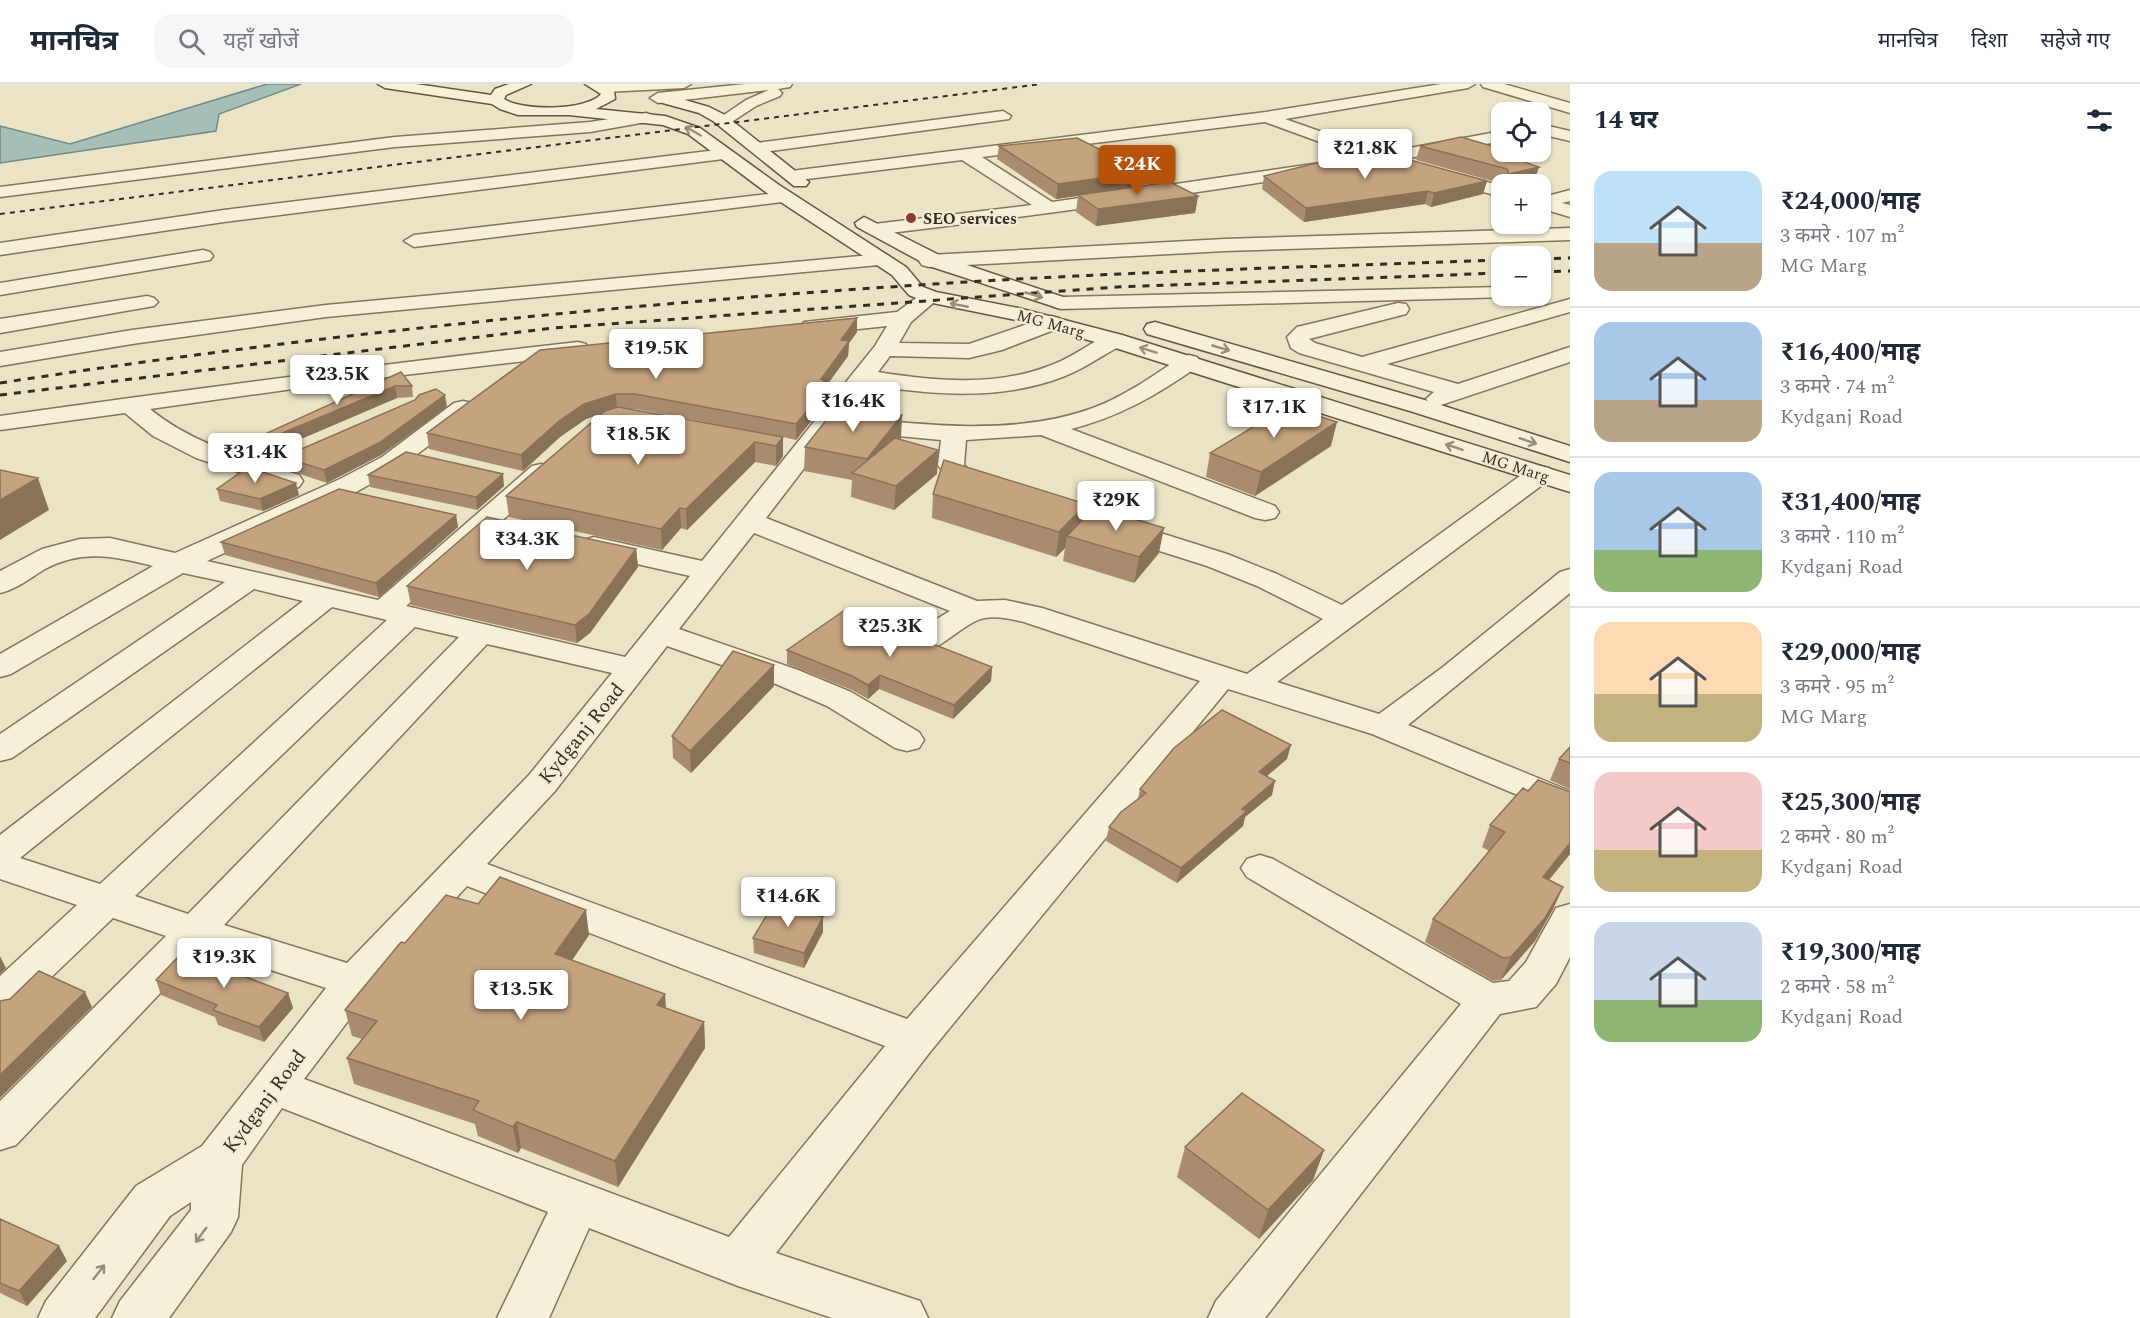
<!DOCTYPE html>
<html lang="hi">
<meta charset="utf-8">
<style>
:root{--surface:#fff;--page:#f6f6f7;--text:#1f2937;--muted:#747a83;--line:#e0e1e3;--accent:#b45309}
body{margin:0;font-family:Spectral,"Noto Sans Devanagari",serif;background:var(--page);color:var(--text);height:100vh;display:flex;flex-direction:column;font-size:22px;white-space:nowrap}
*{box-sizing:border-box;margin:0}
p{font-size:20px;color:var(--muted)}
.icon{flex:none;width:33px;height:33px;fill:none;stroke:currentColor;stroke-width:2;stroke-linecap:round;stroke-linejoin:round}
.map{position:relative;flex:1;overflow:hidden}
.details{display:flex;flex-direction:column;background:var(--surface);width:570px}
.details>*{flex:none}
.tools{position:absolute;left:1491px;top:18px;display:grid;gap:12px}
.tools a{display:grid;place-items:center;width:60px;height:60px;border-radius:12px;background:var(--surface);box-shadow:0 2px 4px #0004;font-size:30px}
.price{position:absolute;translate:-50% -51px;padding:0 14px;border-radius:6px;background:#fff;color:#222;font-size:20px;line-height:39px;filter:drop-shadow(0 2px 3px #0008)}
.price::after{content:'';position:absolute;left:50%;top:36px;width:18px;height:14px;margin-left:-9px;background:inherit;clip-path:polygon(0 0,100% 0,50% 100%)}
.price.current{background:var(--accent);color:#fff}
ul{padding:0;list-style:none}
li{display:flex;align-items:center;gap:18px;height:150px;padding:0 24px}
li+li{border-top:2px solid var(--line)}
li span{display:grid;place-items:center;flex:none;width:168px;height:120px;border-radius:18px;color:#555}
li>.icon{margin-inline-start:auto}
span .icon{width:72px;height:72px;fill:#fffc;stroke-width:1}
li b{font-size:26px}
h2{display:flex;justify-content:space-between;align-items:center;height:72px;padding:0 24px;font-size:26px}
header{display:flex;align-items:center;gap:36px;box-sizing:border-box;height:84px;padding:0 30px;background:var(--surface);border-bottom:2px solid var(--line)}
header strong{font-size:28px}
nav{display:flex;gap:33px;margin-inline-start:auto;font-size:21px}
.search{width:420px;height:54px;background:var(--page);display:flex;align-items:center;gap:15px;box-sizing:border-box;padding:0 21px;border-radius:18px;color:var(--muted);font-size:22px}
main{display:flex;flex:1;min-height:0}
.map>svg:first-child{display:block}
.water{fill:#a7beb9;stroke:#6f8c87;stroke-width:1.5}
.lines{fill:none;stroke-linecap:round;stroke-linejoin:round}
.minor-casing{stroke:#84755d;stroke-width:3}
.tertiary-casing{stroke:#84755d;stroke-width:3}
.secondary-casing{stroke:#665740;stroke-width:3}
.minor{fill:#f6f0d8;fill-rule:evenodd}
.tertiary{fill:#f6f0d8;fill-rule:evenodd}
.secondary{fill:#f6f0d8;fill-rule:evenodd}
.rail-far1{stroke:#352c20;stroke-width:2;stroke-dasharray:5 5;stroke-linecap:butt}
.rail{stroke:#352c20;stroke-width:3;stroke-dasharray:7 7;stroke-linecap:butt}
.wall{fill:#a98c6d;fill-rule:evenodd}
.shaded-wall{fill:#8a7259}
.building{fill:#c5a37f;stroke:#8a7259;stroke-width:1.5}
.oneway{stroke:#968e7c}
.poi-dot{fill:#8d3a33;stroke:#f2ecd5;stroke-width:2}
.labels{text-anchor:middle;stroke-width:4.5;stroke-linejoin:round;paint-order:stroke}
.far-poi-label{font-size:16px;font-weight:bold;fill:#352c20;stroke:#f2ecd5;text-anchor:start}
.far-street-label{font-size:16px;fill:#352c20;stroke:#f2ecd5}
.street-label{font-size:20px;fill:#352c20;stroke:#f2ecd5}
</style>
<header>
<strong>मानचित्र</strong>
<div class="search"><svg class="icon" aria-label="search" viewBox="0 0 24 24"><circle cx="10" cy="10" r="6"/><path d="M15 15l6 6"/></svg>यहाँ खोजें</div>
<nav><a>मानचित्र</a><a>दिशा</a><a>सहेजे गए</a></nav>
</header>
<main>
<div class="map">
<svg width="1570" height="1234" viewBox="0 0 1570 1234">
<rect width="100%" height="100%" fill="#eae3c6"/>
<path class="water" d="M267,0H301L219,30L216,47L0,79V42L70,60Z"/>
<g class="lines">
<defs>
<path id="minor" d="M1441,0H1475L1468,4L1285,35L1382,69L1502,47V57C1293,97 1083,126 873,151L864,145L866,141L1032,121L962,76L791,97L782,92L791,87L1266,28ZM1265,38L1361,73L1052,118L982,73Z
M1481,0H1504L1570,19V29L1483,3Z
M1003,27L1011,32L1009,35L757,69L749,64L757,59Z
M646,29L652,31L654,34L652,37L590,48L395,63L0,113V103L395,53L590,38Z
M1540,40L1570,47V57L1540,50Z
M725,65L733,70L731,74L224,138L0,171V159L224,126Z
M1441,86L1502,102V113L1435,95L1432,91L1435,87Z
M1570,106V117L1562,119L1570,121V133L1540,124V114Z
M785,108L791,109L794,113L791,117L414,163L404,157L414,151Z
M1570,144V156L1225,167L929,183L922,181L919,177L922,173L929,171L1225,155Z
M203,166L210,168L213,172L210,176L0,211V199Z
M882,170L889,172L892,176L889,180L326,233L132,260L0,282V268L132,246L326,221Z
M1502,203V212H1511L1509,213L1061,225L1054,223L1050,219L1054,215L1061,213Z
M930,207L937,209L940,213L911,238L899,259L969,260L1051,232L1059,234L1062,239L1059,244L1002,266L969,274L890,272L878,288C933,297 995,303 1049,282C1069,275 1087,262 1106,251H1122L1125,256L1122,261C1103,271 1085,284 1065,292C1002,317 934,311 868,301L766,434L977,517L1005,516L1042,524L1247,590L1323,535L1257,502L1207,482L1109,451L1105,445L1109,439L1119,437L1129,439L1227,470L1277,490L1342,521L1531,384L1540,382L1549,384L1553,390L1549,396L1277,598L1379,630L1443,583L1560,488L1570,485V509L1408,641L1570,707V733L1372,650L1228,605L930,968L776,1169L920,1217L928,1234H832L738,1202L589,1144L549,1234H497L548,1128L282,1024L242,1081L238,1133L231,1148L169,1234H112L120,1217L191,1126V1118L170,1132L95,1234H38L46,1217L136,1102L202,1062L326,904L203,864L16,1061L0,1066V1017L166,852L113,834L15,928L0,933V892L77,821L0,795V751L303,517L254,505L12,674L0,677V650L225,498L183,489L11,590L0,593V570L153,482C114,472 82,465 45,485C30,494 17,505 0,509V487L42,465L80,455L110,454L175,469L340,395L382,373L454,319L463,317L472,319L475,324L472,329L400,383L358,407L207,477L378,516L532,382L541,380L550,382L554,388L550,394L406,522L625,573L690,492L584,468L580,462L584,456L594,453L702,477L875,262L887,242L812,250L804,248L801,243L804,238L897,228L923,209ZM754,449L950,527L903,555L898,562L903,569C932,576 953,547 978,536C991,530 1011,535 1024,538L1200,597L907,935L487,780L555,707L667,562L776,600L827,622L895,664L907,667L919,664L924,656L919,648L851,608L798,586L679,545ZM332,523L387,536L100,800L20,774ZM415,543L459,553L188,830L135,812ZM487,560L612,589L529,691L347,879L224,841ZM467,802L885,962L729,1153L304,995L370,908Z
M147,212L154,214L158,218L154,222L0,249V235Z
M1570,215V228L1387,280L1458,300L1570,263V278L1438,322L1430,320L1426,315L1434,308L1299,269L1291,264L1287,253L1297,243L1398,219L1406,220L1409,225L1406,230L1309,255L1315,259L1362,273Z
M578,258L586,260L589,265L586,270L335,299L150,325C194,361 247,374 299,391L303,397L299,403L290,405L196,374L153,352L125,329L0,346V332C192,305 384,280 578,258Z
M1189,271L1197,273L1200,278L1197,283C1157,311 1119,333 1071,345L1275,422L1279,428L1275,434L1265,436L1255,434L1041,351L966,356L964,381C973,393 991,392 999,404L995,410C972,415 950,399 938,381L941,356L856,348L847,346L844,341L847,336L856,334C933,342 1019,351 1093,324C1125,312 1153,292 1181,273Z
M1260,771L1273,775L1493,899L1509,897L1526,878L1556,824L1570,820V873L1556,900L1536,923L1500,930L1265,1234H1208L1216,1217L1461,920L1247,793L1241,784L1247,775Z"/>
<path id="tertiary" d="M691,0L684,4L605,8L598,4L603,0Z
M745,0H792L790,3L778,5L782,9L780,12L756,22L724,43L716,38L718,35L746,16L769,6L658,19L650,14L658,9Z"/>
<path id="secondary" d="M378,0H416L491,11L495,5L509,0H531L506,11L504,15C522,27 587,27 601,10L585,0H604L614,5L615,15L596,25L665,32L700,44L779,101L906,183L923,203L936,208L1018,224L1122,251L1570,391V408L1106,261L1016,236L923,217L909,211L892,191L767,109L688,50L663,41L569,31H518L500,25L492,20L385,4Z
M664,10L709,23L725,31L809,98L806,102H794L713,37L699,29L659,18L656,15L659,12Z
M864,133L943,173L1072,216L1076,220L1072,224H1058L929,182L857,143L855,139Z
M1155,238L1428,317L1570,362V378L1410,327L1147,250L1144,245L1147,240Z"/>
</defs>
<use href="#minor" class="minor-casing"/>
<use href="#tertiary" class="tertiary-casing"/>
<use href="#secondary" class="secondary-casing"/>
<use href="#minor" class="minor"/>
<use href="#tertiary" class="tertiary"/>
<use href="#secondary" class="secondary"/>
<path class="rail-far1" d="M0,130L1042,0"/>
<path class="rail" d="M1540,175L1570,174
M1540,188L1570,187
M0,299C305,252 611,221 919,201C1113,188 1308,183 1502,176
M0,311L553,244L1117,203L1502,189"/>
</g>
<path class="wall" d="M999,62L1145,88L1143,102L1198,112L1195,129L1096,142L1076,128L1078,112L1056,115L997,75Z
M1420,62L1525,78L1539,83L1534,97L1522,100H1503L1416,76Z
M1264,92L1487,97L1483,110L1431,123L1425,120L1304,138L1262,105Z
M857,248L849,259L848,272L828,300V316L796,356L783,353V372L776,382L755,378L687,446L681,444L662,466L509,433L506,412L601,330L586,335L560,353L523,387L429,365L427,349ZM628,325H636L783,353Z
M401,288L412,302L413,313L397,314L254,375L246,372L243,360Z
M447,323L381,371L327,399L285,385L283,373Z
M902,331L900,356L938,366L937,390L894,426L851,413L852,396L804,387L805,363Z
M1331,362L1255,412L1206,393L1210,369Z
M368,391L504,402L477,426L370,403Z
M217,405L299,411L263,427L220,417Z
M933,410L1085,433L1159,469L1134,499L1063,477L1065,464L1056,473L932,434Z
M456,431L458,443L379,513L225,471L221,458Z
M636,465L638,483L590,549L577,559L411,521L407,502Z
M904,558L992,583L991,597L953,635L879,605L868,615L852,606L787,580V566Z
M774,581V602L691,689L673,674L672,652Z
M1570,663V705L1550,696L1559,675Z
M1287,675L1267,692L1272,711L1245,733L1243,742L1177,799L1106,757L1109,743L1138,715L1140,705Z
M1528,707L1570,708V770L1549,796L1563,803L1553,825L1535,857L1501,896L1493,897L1425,858L1433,835L1489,767L1482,763L1490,741Z
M478,820L589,851L572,876L665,910L666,924L704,938L705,964L618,1103L521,1064L518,1069L478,1052L475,1040L354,1000L347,974L362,955L352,952L345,926L405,859Z
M823,848L804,884L754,869L753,854Z
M156,896L288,909L293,924L264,958L218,941L215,933L161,911Z
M1185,1063L1324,1066L1313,1096L1259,1155L1177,1093Z
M0,1135L67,1177L27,1222L0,1209Z"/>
<path class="shaded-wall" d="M1526,72L1522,87L1539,83L1534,97L1522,100H1506L1509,90L1515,75Z
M1145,88L1143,102L1056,115L1058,100Z
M1487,97L1483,110L1431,123L1434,109Z
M1428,107L1425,120L1304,138L1306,124Z
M1198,112L1195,129L1096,142L1098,125Z
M857,234V248L849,259L848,272L820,310L821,295L841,256Z
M829,301L828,316L796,356V340Z
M395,302L397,314L254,375L251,362Z
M616,310L617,325L586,335L560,353L523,387L521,371L559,337L584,320Z
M445,311L447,323L381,371L327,399L324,386Z
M902,331L901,355L870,394L866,393L867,375Z
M1337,338L1331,362L1255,412L1261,388Z
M783,353V372L776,382V362Z
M755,358V378L687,446L686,425Z
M938,366L937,390L894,426L896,402Z
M503,390L504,402L477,426L476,413Z
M38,394L49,426L0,456V416Z
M296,399L299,411L263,427L260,415Z
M1086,420L1083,445L1067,452L1065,464L1056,473L1059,448Z
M680,424L681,444L662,466L661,445Z
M456,431L458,443L379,513L376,499Z
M1164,444L1159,469L1134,499L1139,473Z
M636,465L638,483L590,549L577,559L575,541Z
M774,581V602L691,689L690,667Z
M992,583L991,597L953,635L954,621Z
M880,591L879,605L868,615V601Z
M1291,661L1287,675L1255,702L1259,688Z
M1275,697L1272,711L1245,733L1243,742L1177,799L1181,784L1242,725Z
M1570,759V770L1533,815L1543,793Z
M1563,803L1553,825L1535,857L1501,896L1511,873Z
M586,826L589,851L559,896L555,870Z
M823,833V848L804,884V869Z
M0,872L6,884L0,890Z
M85,908L92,923L0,1014V991Z
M288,909L293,924L264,958L259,943Z
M665,910L666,936L657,921Z
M704,938L705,964L618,1103L615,1077Z
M517,1038L521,1064L518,1069L513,1043Z
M1324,1066L1313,1096L1259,1155L1268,1126Z
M59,1162L67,1177L27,1222L19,1207Z"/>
<path class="building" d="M1461,53L1502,65V68H1510L1526,72L1515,75L1539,83L1509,90L1507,85L1420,62Z
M1077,54L1145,88L1058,100L999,62Z
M1384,69L1487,97L1434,109L1428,107L1306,124L1264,92L1321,78L1357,75Z
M1170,98L1198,112L1098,125L1078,111Z
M857,234L841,256L849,257L821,295L829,301L796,340L635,310H616L584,320L559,337L521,371L427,349L540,266Z
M401,288L412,302H395L251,362L243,360Z
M436,305L445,311L379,359L324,386L283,373L415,316L419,311Z
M1288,322L1337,338L1261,388L1210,369Z
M618,323L783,353L776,362L755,358L686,425L680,424L661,445L506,412L605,327Z
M835,325L902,331L867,375L805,363Z
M895,354L938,366L896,402L852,389Z
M406,368L503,390L476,413L368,391Z
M944,376L1086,420L1059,448L933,410Z
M248,383L296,399L260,415L217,405Z
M0,386L38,394L0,416Z
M339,405L456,431L376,499L221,458Z
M1095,423L1164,444L1139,473L1067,452Z
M487,433L636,465L589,530L575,541L407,502Z
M845,526L897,547L904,558L925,557L992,583L954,621L880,591L868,601L852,592L787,566Z
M733,567L774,581L690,667L672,652Z
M1222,626L1291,661L1259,688L1275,697L1242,725L1247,727L1181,784L1109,743L1121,728L1146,709L1140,705L1174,664Z
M1570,663V679L1559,675Z
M1538,696L1570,708V759L1543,793L1563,803L1545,834L1511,873L1503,874L1433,835L1505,748L1490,741L1523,704L1528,707Z
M500,793L586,826L555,870L665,910L657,921L704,938L615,1077L517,1038L513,1043L473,1026L479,1017L347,974L377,937L345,926L401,858L405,859L446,811L478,820Z
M774,819L823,833L804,869L753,854Z
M182,869L288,909L259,943L213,926L217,921L156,896Z
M39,887L85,908L0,991V917L10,915Z
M1242,1009L1324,1066L1268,1126L1185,1063Z
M0,1135L59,1162L19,1207L0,1199Z"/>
<defs><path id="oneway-shaft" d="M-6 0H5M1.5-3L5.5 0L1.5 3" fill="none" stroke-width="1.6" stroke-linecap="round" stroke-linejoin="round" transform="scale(1.5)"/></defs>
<g class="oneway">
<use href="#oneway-shaft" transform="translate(693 47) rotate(-150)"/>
<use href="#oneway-shaft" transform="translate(1034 211) rotate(16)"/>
<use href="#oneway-shaft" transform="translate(959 221) rotate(-169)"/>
<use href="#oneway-shaft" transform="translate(1221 264) rotate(16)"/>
<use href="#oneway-shaft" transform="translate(1148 266) rotate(-163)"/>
<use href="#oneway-shaft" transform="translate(1528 357) rotate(18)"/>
<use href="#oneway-shaft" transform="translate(1454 363) rotate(-162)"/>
<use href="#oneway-shaft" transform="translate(201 1151) rotate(127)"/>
<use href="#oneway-shaft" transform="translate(99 1188) rotate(-52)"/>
</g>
<circle class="poi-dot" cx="911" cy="134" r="6"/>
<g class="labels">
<g class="far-poi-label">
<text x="923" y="140">SEO services</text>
</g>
<g class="far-street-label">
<text transform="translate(1051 239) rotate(15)" y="6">MG Marg</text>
<text transform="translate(1516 382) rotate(18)" y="6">MG Marg</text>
</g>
<g class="street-label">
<text transform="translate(581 649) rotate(-51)" y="7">Kydganj Road</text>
<text transform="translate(264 1017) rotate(-53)" y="7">Kydganj Road</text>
</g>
</g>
</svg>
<div class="tools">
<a><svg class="icon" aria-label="locate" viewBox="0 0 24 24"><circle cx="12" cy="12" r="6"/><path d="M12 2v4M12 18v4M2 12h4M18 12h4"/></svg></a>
<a>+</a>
<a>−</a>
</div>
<b class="price" style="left:1365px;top:96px">₹21.8K</b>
<b class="price current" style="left:1137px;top:112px">₹24K</b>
<b class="price" style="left:656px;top:296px">₹19.5K</b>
<b class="price" style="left:337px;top:322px">₹23.5K</b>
<b class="price" style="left:853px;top:349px">₹16.4K</b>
<b class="price" style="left:1274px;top:355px">₹17.1K</b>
<b class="price" style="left:638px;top:382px">₹18.5K</b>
<b class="price" style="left:255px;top:400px">₹31.4K</b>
<b class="price" style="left:1116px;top:448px">₹29K</b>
<b class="price" style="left:527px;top:487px">₹34.3K</b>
<b class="price" style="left:890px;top:574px">₹25.3K</b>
<b class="price" style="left:788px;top:844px">₹14.6K</b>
<b class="price" style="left:224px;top:905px">₹19.3K</b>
<b class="price" style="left:521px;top:937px">₹13.5K</b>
</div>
<section class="details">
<h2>14 घर<svg class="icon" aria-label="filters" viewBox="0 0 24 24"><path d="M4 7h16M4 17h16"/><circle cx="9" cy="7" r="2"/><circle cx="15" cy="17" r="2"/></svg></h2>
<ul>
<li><span style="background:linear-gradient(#bfe0f5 60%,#b9a48a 0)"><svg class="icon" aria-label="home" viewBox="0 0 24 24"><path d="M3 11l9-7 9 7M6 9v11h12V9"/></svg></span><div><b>₹24,000/माह</b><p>3 कमरे · 107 m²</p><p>MG Marg</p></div></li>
<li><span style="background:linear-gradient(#a9c7e8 65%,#b9a48a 0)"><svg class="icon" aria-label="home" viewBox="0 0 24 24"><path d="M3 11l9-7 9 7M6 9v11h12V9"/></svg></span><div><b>₹16,400/माह</b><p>3 कमरे · 74 m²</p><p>Kydganj Road</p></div></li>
<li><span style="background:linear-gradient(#a9c7e8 65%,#8fb573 0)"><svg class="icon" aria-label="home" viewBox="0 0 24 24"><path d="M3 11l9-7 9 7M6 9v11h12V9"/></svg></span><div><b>₹31,400/माह</b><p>3 कमरे · 110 m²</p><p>Kydganj Road</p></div></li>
<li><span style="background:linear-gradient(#ffd9b3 60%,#c2b280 0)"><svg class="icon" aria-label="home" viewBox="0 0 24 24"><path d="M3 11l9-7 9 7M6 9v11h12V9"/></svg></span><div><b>₹29,000/माह</b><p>3 कमरे · 95 m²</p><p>MG Marg</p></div></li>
<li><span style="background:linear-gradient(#f6c9c9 65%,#c2b280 0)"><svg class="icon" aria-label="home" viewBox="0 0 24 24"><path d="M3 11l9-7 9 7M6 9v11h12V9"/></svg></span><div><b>₹25,300/माह</b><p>2 कमरे · 80 m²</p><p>Kydganj Road</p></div></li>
<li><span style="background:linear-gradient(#c9d6e8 65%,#8fb573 0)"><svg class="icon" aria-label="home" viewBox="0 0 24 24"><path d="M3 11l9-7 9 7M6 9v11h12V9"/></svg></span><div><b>₹19,300/माह</b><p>2 कमरे · 58 m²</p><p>Kydganj Road</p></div></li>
</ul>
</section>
</main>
